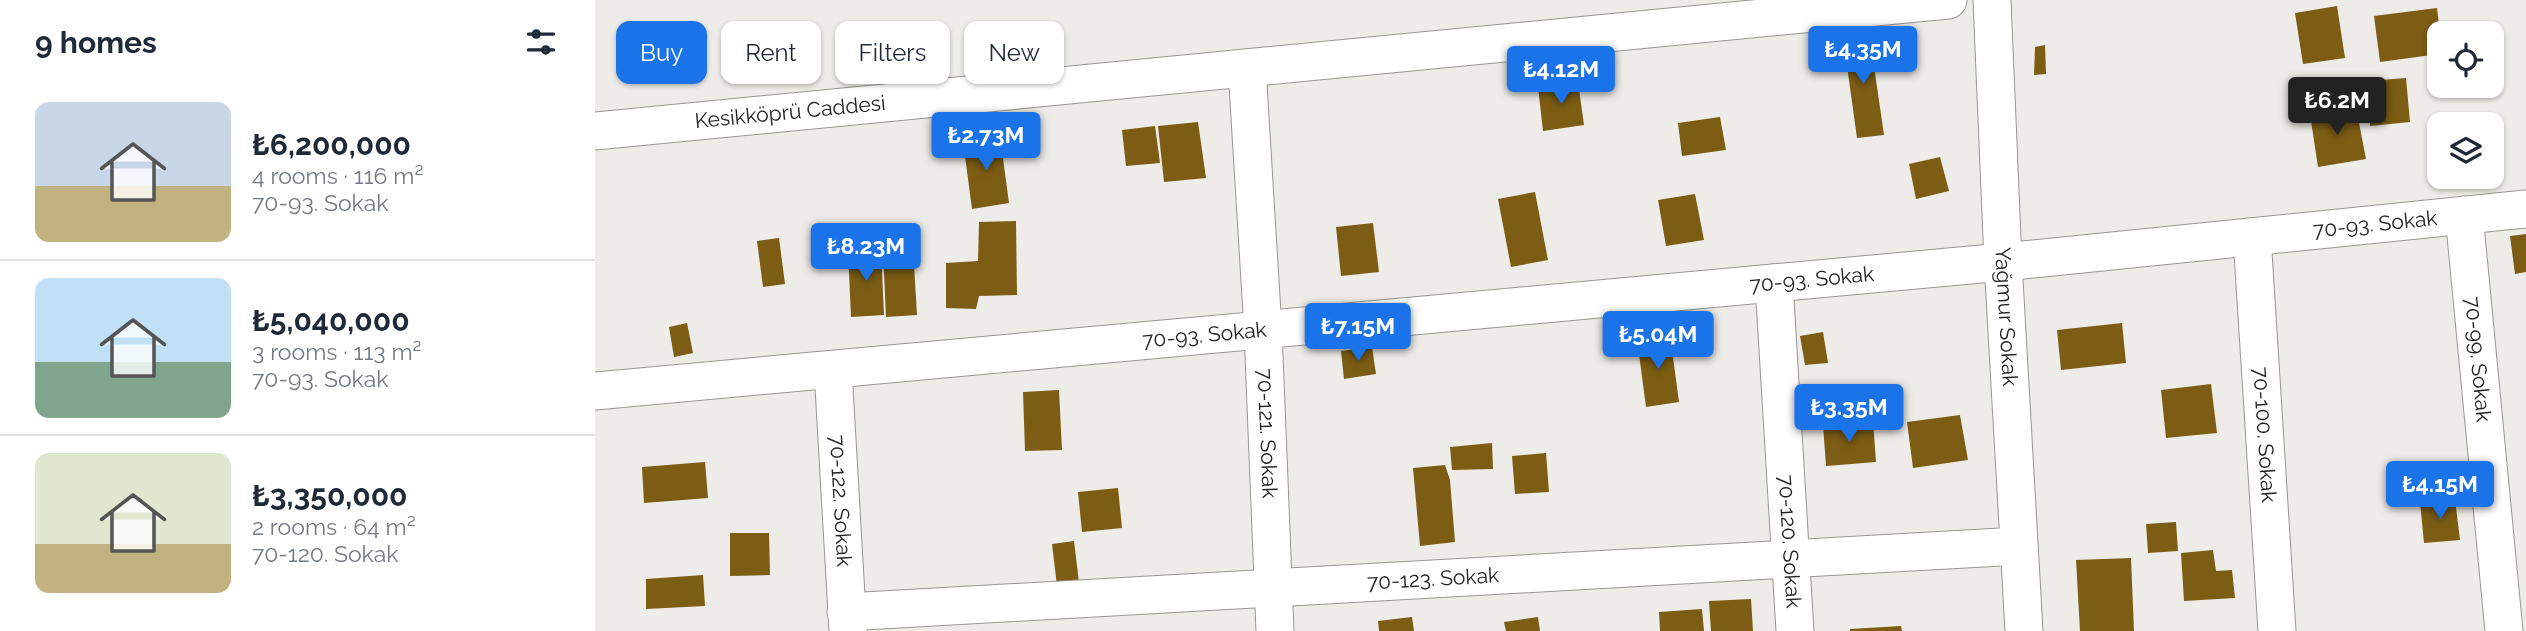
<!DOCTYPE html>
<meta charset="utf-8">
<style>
:root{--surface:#fff;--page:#f6f6f7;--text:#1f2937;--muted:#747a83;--line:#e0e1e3;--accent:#1a73e8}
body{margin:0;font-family:Raleway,sans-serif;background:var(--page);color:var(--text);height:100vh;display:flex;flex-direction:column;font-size:26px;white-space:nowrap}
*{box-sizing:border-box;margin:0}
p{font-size:23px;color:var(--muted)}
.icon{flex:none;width:38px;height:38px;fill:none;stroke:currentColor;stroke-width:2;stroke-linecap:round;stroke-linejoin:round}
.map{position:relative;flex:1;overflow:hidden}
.details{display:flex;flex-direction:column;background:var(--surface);width:595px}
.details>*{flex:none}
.top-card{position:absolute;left:21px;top:21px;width:665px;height:63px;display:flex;gap:14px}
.tools{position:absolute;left:1832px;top:21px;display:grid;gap:14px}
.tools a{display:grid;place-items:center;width:77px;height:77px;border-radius:14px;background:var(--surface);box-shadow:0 2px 5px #0004;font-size:35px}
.price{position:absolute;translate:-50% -60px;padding:0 16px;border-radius:7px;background:var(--accent);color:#fff;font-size:23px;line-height:46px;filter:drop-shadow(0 2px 4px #0008)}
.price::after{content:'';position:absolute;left:50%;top:42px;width:21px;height:16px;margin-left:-10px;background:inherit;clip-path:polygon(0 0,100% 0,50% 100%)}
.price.current{background:#222;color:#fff}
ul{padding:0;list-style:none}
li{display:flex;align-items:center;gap:21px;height:175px;padding:0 35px}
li+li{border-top:2px solid var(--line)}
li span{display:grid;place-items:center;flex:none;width:196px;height:140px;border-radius:14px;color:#555}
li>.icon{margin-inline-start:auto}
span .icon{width:84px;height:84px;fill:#fffc;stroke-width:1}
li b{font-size:30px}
h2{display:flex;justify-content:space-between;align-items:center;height:84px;padding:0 35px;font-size:30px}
.pill{padding:0 24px;border-radius:14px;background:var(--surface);box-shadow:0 2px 5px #0004;font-size:24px;line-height:63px}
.pill.current{background:var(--accent);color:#fff}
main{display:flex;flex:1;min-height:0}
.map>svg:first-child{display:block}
.building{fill:#7d5d14}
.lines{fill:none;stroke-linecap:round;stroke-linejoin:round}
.minor-casing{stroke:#989692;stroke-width:39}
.minor{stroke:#fff;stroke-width:37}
.labels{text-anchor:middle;stroke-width:7;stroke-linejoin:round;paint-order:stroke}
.street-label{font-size:21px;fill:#232221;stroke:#fff}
</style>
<main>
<section class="details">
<h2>9 homes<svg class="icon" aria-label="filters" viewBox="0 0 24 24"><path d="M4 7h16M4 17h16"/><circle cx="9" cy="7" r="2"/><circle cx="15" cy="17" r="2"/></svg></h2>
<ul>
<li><span style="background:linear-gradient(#c9d6e8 60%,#c2b280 0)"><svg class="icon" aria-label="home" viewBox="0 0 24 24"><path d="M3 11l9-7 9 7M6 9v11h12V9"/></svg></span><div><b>₺6,200,000</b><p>4 rooms · 116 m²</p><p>70-93. Sokak</p></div></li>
<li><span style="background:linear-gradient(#bfe0f5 60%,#7fa58c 0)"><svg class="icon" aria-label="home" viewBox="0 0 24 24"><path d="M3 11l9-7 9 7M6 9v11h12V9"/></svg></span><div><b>₺5,040,000</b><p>3 rooms · 113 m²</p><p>70-93. Sokak</p></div></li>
<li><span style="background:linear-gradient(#dfe7d0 65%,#c2b280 0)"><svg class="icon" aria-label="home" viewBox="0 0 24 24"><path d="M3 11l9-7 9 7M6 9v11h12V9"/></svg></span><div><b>₺3,350,000</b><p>2 rooms · 64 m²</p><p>70-120. Sokak</p></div></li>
</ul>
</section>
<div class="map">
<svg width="1931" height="631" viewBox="0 0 1931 631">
<rect width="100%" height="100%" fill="#eeece8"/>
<path class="building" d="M1742,6L1750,58L1708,64L1700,13Z
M1842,8L1845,33L1844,54L1785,62L1779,16Z
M1274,32L1289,135L1262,138L1248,37Z
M1450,45L1451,74L1439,75L1440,47Z
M1811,78L1815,122L1775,126L1772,81Z
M983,82L989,125L948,131L943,87Z
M1761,107L1771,159L1723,167L1715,114Z
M1125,117L1131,150L1087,156L1083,123Z
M603,122L611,178L569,182L563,126Z
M560,126L565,163L531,166L527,130Z
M405,136L414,203L377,209L368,141Z
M1345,157L1354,191L1321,199L1314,164Z
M940,192L953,260L916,267L903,199Z
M1100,194L1109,240L1071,246L1063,200Z
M421,221L422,295L384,296L381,309L351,308V263L383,261L384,222Z
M778,223L784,272L746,276L741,227Z
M1931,234V272L1920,274L1915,236Z
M184,238L190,284L168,287L162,241Z
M318,248L322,315L291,317L288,250Z
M286,249L289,315L256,317L253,250Z
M92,323L98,353L79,357L74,327Z
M1527,323L1531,363L1466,370L1462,330Z
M1228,332L1233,363L1210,365L1205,336Z
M1075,335L1084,402L1051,407L1042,339Z
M777,347L781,374L749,379L746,351Z
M1616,384L1622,433L1571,438L1566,390Z
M464,390L467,450L430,451L428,392Z
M1365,415L1373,460L1318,468L1312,422Z
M1278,421L1281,462L1231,466L1228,425Z
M897,443L898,469L857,470L855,447Z
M951,453L954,492L920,494L917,456Z
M110,462L113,498L49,503L47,467Z
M850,465L855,480L860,542L825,546L818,468Z
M523,488L527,528L487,532L483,492Z
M1860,499L1865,540L1829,543L1825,502Z
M1581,522L1583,551L1553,553L1551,524Z
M135,533H174L175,575L135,576Z
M479,541L485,591L463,594L457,544Z
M1618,550L1621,571L1637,570L1640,598L1589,601L1586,553Z
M1536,558L1539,631H1485L1481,560Z
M108,575L110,606L51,609V579Z
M1156,599L1158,631H1116L1114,601Z
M1107,609L1109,631H1065L1064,612Z
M817,617L819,631H784L783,621Z
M943,617L945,631H911L909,622Z
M1306,626L1307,631H1255V629Z"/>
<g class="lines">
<defs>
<g id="minor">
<path id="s1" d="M1397,0L1408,262L1429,631"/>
<path id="s2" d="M652,68L668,330L680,631"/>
<path id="s3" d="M0,131L1353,0"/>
<path id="s4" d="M1869,215L1909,631"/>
<path id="s5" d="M1657,237L1682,631"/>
<path id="s6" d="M1179,283L1200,631"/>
<path id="s7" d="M238,370L253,631"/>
<path id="s8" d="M0,391L1408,262L1931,209"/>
<path id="s9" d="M251,612L1424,546"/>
</g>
</defs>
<use href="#minor" class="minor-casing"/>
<use href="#minor" class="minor"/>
</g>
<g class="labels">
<g class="street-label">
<text dy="7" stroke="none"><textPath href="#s3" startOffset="196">Kesikköprü Caddesi</textPath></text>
<text dy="7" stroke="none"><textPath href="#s8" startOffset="1788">70-93. Sokak</textPath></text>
<text dy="7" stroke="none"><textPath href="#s8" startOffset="1222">70-93. Sokak</textPath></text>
<text dy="7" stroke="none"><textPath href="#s1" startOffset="317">Yağmur Sokak</textPath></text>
<text dy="7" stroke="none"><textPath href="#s8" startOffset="612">70-93. Sokak</textPath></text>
<text dy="7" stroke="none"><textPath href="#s4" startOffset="145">70-99. Sokak</textPath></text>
<text dy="7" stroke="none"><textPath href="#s2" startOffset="366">70-121. Sokak</textPath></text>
<text dy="7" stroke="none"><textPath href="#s5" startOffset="198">70-100. Sokak</textPath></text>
<text dy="7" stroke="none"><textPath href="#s7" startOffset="131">70-122. Sokak</textPath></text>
<text dy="7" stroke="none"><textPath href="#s6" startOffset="259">70-120. Sokak</textPath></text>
<text dy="7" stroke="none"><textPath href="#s9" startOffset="588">70-123. Sokak</textPath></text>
</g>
</g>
</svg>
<div class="tools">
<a><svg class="icon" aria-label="locate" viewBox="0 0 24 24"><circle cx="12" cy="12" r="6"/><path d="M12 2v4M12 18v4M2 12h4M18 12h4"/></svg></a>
<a><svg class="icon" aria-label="layers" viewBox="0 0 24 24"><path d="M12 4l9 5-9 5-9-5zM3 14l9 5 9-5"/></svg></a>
</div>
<b class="price" style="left:1268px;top:86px">₺4.35M</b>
<b class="price" style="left:966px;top:106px">₺4.12M</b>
<b class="price current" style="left:1742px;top:137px">₺6.2M</b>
<b class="price" style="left:391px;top:172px">₺2.73M</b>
<b class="price" style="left:271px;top:283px">₺8.23M</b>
<b class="price" style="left:763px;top:363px">₺7.15M</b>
<b class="price" style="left:1063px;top:371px">₺5.04M</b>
<b class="price" style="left:1254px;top:444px">₺3.35M</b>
<b class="price" style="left:1845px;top:521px">₺4.15M</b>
<div class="top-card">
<a class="pill current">Buy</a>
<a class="pill">Rent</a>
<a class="pill">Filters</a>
<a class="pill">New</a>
</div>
</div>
</main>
